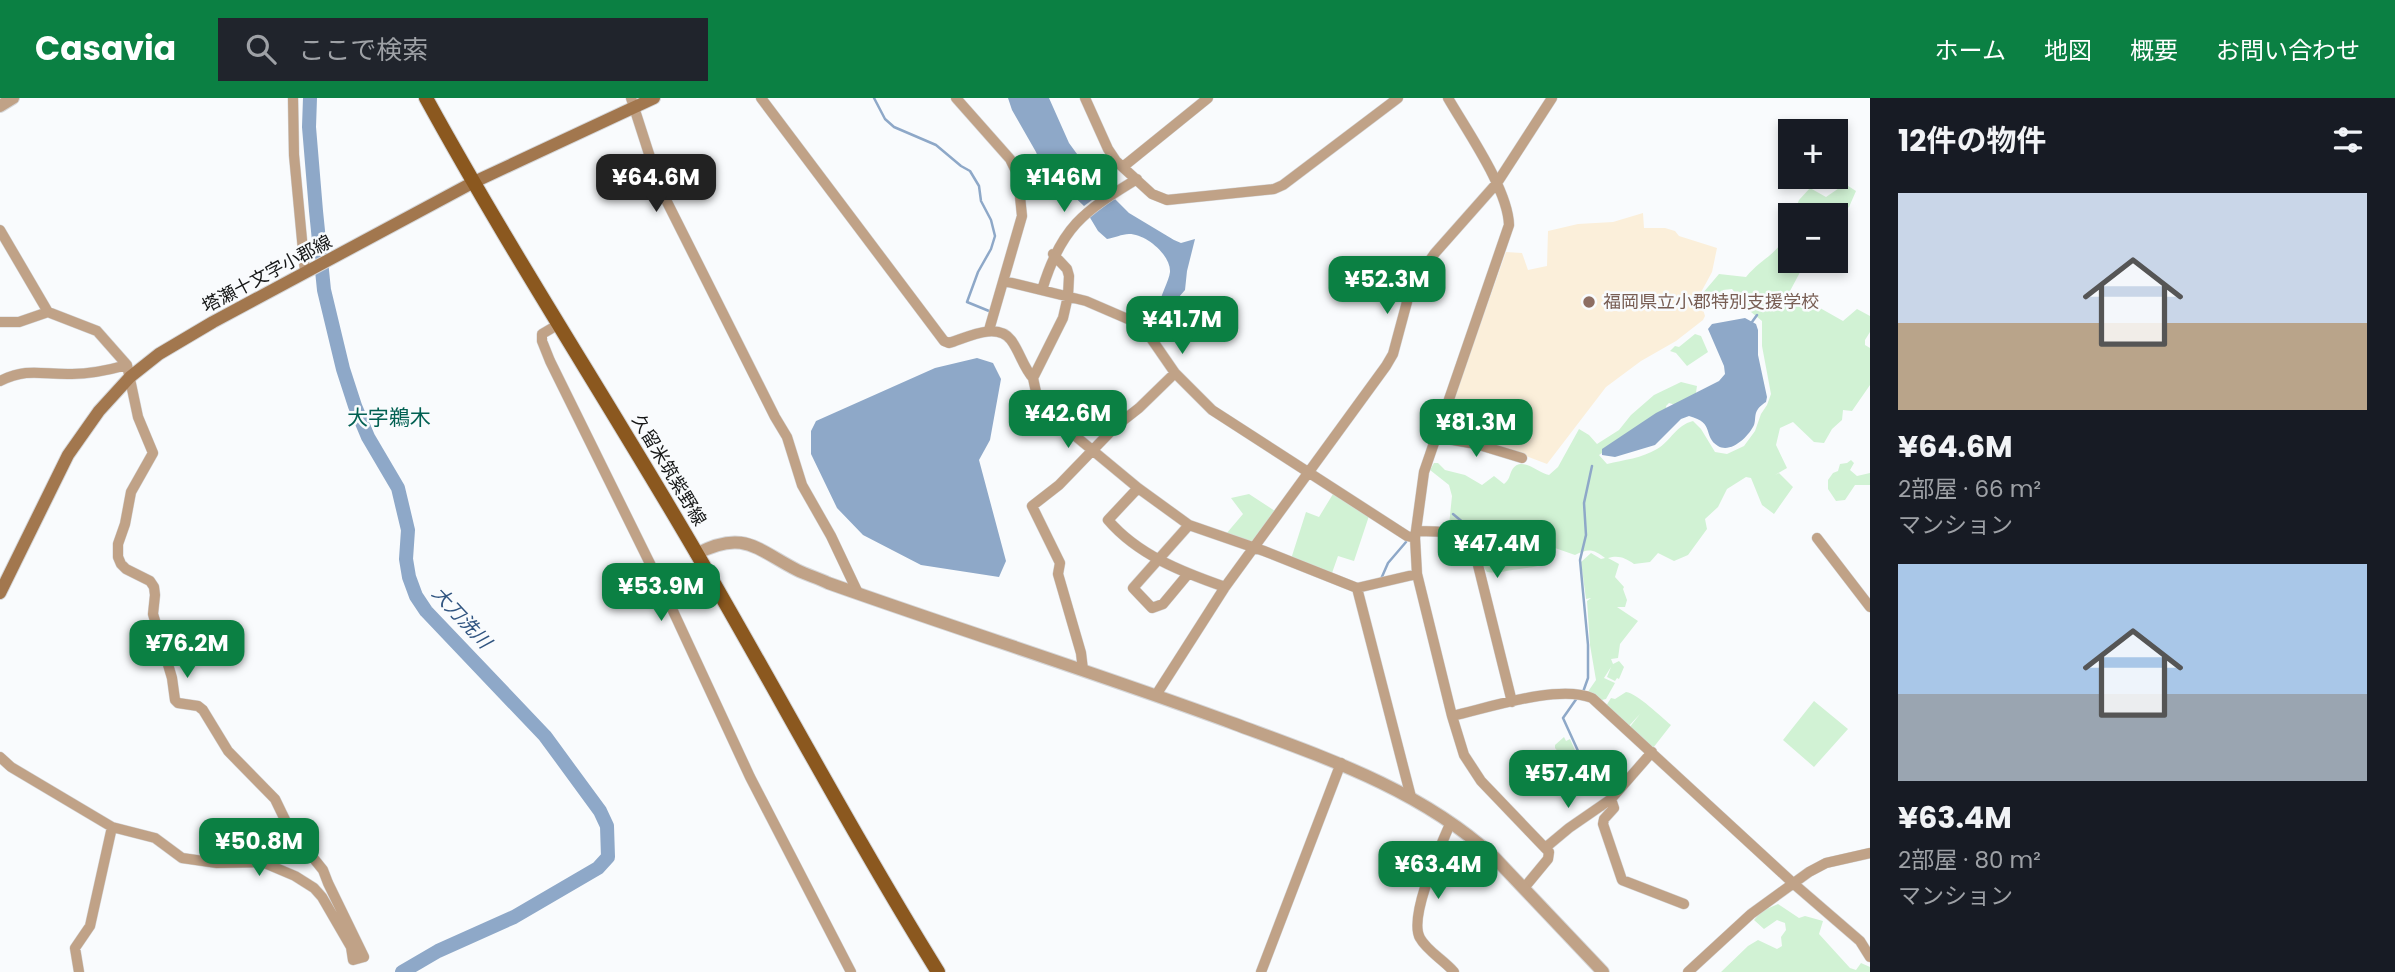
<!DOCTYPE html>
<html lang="ja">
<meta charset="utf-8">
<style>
:root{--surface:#171b24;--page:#20242c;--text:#f1f3f6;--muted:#9ea1a6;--accent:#0b8043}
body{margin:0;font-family:Poppins,"Noto Sans JP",sans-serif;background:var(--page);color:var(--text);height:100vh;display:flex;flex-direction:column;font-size:26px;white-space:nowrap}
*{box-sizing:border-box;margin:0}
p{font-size:23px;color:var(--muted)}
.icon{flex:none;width:38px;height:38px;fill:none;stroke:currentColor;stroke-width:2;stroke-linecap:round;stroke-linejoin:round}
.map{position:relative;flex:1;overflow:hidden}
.details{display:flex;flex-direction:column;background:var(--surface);width:525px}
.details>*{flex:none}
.fabs{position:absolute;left:1778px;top:21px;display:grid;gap:14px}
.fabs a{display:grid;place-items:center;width:70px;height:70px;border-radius:0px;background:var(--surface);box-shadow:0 4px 10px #0003;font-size:35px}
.price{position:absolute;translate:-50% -60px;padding:0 16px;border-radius:14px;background:var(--accent);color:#fff;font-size:23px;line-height:46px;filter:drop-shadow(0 2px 4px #0008)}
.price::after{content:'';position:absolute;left:50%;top:42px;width:21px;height:16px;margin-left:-10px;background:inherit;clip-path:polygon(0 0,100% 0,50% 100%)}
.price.current{background:#222;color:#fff}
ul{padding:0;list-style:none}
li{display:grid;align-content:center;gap:14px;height:371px;padding:0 28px}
li span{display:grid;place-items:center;height:217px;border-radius:0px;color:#555}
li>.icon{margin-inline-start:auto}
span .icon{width:126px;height:126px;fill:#fffc;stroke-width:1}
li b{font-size:30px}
h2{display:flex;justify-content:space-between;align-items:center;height:84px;padding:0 28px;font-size:30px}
header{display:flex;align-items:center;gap:42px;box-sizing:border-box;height:98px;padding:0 35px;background:var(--accent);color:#fff}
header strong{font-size:33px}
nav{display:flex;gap:38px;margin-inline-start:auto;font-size:24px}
.search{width:490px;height:63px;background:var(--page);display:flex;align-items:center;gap:18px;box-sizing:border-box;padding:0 24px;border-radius:0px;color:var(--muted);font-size:26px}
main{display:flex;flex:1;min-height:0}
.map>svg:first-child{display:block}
.education{fill:#fbefda}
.green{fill:#d1f2d4}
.water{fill:#8ea8c8}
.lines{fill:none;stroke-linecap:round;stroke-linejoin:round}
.stream{stroke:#8ea8c8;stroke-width:2.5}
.river{stroke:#8ea8c8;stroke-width:14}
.minor-casing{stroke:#d5d6d8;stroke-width:11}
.tertiary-casing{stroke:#d5d6d8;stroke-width:14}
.secondary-casing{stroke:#d5d6d8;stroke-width:14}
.primary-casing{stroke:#d5d6d8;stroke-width:16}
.minor{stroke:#c0a287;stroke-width:10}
.tertiary{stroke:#c0a287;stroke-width:12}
.secondary{stroke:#a2774e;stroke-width:12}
.primary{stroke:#8b581f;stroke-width:14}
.education-dot{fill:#8d6e63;stroke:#f9fbfd;stroke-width:2.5}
.labels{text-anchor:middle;stroke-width:5;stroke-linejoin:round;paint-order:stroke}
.street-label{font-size:18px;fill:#151616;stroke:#f9fbfd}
.education-label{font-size:18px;fill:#785e54;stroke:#f9fbfd;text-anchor:start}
.water-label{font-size:19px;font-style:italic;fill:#305480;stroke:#f9fbfd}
.quarter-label{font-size:21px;fill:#026052;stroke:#f9fbfd}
</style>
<header>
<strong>Casavia</strong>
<div class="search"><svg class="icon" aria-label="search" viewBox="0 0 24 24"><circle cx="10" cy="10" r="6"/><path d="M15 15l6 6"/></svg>ここで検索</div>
<nav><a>ホーム</a><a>地図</a><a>概要</a><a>お問い合わせ</a></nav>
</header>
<main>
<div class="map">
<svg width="1870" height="874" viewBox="0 0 1870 874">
<rect width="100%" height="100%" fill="#f9fbfd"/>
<path class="education" d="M1643,115L1644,130H1665L1675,133L1679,138L1717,150L1712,174L1699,198L1705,218L1703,222L1676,243L1641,263L1606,289L1547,366L1495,346L1465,325L1447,320L1506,154L1522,155L1528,172L1547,168L1548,133L1578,126L1613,124Z"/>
<path class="green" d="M1845,86L1856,93L1849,109L1836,121V117H1793L1799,102L1810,90L1826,99Z
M1790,126V163H1806L1790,193L1843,223L1857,211L1870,218V234L1865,242V247L1870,250V287L1852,313L1843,312L1842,322L1832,331L1824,345L1814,344L1793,324L1780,330L1776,347L1787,370L1775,377L1779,375L1793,389L1774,416L1762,407L1751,380L1746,379L1727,391L1718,409L1705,421L1707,431L1688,457L1674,463L1658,455L1650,464L1634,466C1625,460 1619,457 1608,460L1619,466L1615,479L1624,489L1623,491L1627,502L1625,509H1617L1638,523L1620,546L1618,560L1611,561L1613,566L1619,563L1624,569L1619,581L1617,580L1615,583L1607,579L1611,569L1604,580L1615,585L1606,601L1602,602L1587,595L1596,582L1590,547L1587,503L1591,500L1586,501L1581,464L1591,455L1601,461L1605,460C1594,451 1588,450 1575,457L1555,450C1544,470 1540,468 1519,471C1507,472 1500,476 1487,474L1481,465L1487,461L1502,465L1509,461L1504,454L1507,438L1494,430L1484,431L1478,442L1458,430L1449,427L1452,398L1449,387L1430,372L1434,365H1438L1445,372L1465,377L1482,387L1494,378L1504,386C1510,381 1509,378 1512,372C1521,357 1538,375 1549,377L1558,369L1579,331L1589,337L1597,346L1619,332L1631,317L1654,297L1681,284L1697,288L1695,301L1679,308L1669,305L1666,308L1667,314L1599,357L1607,366C1624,362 1642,360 1657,351C1671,343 1676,327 1693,323L1701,331L1715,354L1727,356L1744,348L1755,333L1761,316L1767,307L1771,296L1762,248V223L1751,214L1732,191L1723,192C1723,203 1720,207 1709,210L1703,203L1702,196L1719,176L1746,179C1764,157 1780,158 1790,126Z
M1695,236L1701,238L1708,254L1687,268L1676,255L1670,253L1675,248L1679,249Z
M1851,362L1854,365L1850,372L1857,378L1870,375V387H1855L1845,402L1836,403L1828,391V382L1833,375L1838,373L1840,366L1847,365Z
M1249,396L1275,413L1251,445L1226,436L1243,416L1231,400Z
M1333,396L1369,418L1354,463L1338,458L1332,475L1291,461L1306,414L1319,419Z
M1626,594C1638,596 1660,618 1671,627L1653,650L1629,630L1640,616L1628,629L1606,608L1611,600L1615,601Z
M1814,603L1848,631L1814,669L1783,642Z
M1564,639L1566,643L1570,641L1581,666C1578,677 1571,687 1558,690L1555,686L1571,666L1569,661L1561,657L1555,650V647Z
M1778,806L1799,820L1805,818L1823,823L1819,836L1850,870L1856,872L1861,865L1870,869V874H1721L1748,848L1758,842L1777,851L1782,848L1781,839L1786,832L1785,825L1777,822L1764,831L1754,822L1762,813Z"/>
<path class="water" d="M1008,0H1049L1069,45L1104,93L1084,108L1064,89L1047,81L1036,54L1012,12Z
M1115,101L1129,115L1174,142L1181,145L1195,141L1187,173L1185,192L1166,214L1158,211C1160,198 1169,183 1170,174C1171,157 1146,136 1129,136C1122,136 1114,140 1107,141L1098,133L1089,118L1108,103Z
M1745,220L1756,226L1758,232V257L1767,299L1766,304C1764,305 1759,309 1758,311C1754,316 1756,322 1754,327C1749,338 1731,356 1718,348C1702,338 1716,325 1689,318L1681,321L1655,347L1615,359L1602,357V351L1656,315L1719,283L1725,276L1724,268L1708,231L1712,226Z
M977,260L993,265L1001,281L990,342L979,362L1006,463L999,479L921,467L863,437L837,410L811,356V333L816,323L935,270Z"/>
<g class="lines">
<path class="stream" d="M874,0L885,21L894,29L936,47L961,68L970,73L979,88L981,103L991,122L995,138L991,151L978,174L967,204L989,213
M1752,224L1757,217
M1453,416L1501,456H1513
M1381,481L1388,465L1406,444
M1583,594L1588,580V547L1580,462L1586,437L1584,405L1592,368
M1577,600L1563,620L1584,666"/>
<path class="river" d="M310,0L309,29L316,113L324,192L343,271L355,308L368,339L398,390L408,432L406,461L409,479L416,498L426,513L545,638L600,713L607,728L608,759L598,770L514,819L438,853L402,874"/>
<defs>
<path id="minor" d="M293,0L294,57L305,174
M631,0L660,90L775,319L787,339L802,387L831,438L858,495
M761,0L944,243L949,245C966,240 997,223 1011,242C1020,254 1023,269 1033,280
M956,0L1010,61L1016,73L1019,89L1022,118L989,232
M1085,0L1108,51L1116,63L1152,96L1167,102L1274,91L1283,87L1398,0
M1448,0C1467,33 1508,91 1509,127L1424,374L1415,440L1417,476L1452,618L1464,657L1481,683L1549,754L1548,761L1524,790
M1124,68L1208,0
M0,132L48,214
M1053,156L1067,171L1069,178L1068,198L1063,220L1033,280L1036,294L1056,322L1138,390L1189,427L1264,453L1357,490L1417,476
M1004,183L1086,203L1137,225L1146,233L1175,275L1212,312L1407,438L1415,440
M1042,192C1061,129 1083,114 1137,81
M0,224H19L48,214L97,233L127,267L138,319L153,355L131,394L125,426L118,446V459L121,466L126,471L150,483L154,489L155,497L153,516L172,580L175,602L178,605L198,608L203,612L228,653L275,701L289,730L323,772L328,785L364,859L353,862L351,849L322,799L314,790L295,778L262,764L217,765L182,760L155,740L112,729L11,669L0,659
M559,226L542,236V243L550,263L667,500L750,679L851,874
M0,283C29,269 42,277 72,276C91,276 109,272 127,267
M1436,339L1476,346L1522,360
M1138,390L1108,422C1138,457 1182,474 1225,489
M1416,433C1434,434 1463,431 1473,447L1512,604
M1817,440L1870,509
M1188,476L1163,506L1152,510L1133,490L1189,427
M1357,490L1411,699
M1083,572L1081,555L1058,476L1060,465L1032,408L1059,387L1116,328L1139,310L1175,275
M1156,597L1225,489L1386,268L1393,256L1411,189L1435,155L1497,85L1552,0
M1452,618C1488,610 1558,586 1592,600L1794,786L1860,843L1870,859
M1652,654L1611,701L1614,710L1604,721L1603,726L1622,782L1684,806
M1450,726C1441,747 1408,819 1420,840C1427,853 1444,862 1454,874
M1545,750L1569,730L1611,701
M79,874L75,850L90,828L112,729
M1261,874L1341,665
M1688,874L1751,816L1809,774L1826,765L1870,755"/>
<path id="tertiary" d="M0,8L13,0
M696,456C744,431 756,451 797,472C807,477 818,480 828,485C963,533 1100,576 1235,626C1326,660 1419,691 1493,758L1603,874"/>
<path id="secondary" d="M0,495L68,357L99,313L130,279L159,256L213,224L472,85L654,0"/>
<path id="primary" d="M426,0C511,155 608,303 697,456C778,595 853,737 938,874"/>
</defs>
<use href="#minor" class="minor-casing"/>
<use href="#tertiary" class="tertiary-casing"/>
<use href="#secondary" class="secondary-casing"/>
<use href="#primary" class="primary-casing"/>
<use href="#minor" class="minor"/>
<use href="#tertiary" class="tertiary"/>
<use href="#secondary" class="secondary"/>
<use href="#primary" class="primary"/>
</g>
<circle class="education-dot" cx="1589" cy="204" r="7"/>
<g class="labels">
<g class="street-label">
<text transform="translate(267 176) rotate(-28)" y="6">塔瀬十文字小郡線</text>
<text transform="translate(669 372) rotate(59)" y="6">久留米筑紫野線</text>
</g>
<g class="education-label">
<text x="1603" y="210">福岡県立小郡特別支援学校</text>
</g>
<g class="water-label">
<text transform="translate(462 519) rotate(47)" y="7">大刀洗川</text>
</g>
<g class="quarter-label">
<text x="389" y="327">大字鵜木</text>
</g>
</g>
</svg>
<div class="fabs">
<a>+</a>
<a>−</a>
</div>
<b class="price current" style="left:656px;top:116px">¥64.6M</b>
<b class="price" style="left:1064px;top:116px">¥146M</b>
<b class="price" style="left:1387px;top:218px">¥52.3M</b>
<b class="price" style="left:1182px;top:258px">¥41.7M</b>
<b class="price" style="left:1068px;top:352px">¥42.6M</b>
<b class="price" style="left:1476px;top:361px">¥81.3M</b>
<b class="price" style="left:1497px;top:482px">¥47.4M</b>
<b class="price" style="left:661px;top:525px">¥53.9M</b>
<b class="price" style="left:187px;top:582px">¥76.2M</b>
<b class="price" style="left:1568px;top:712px">¥57.4M</b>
<b class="price" style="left:259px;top:780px">¥50.8M</b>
<b class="price" style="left:1438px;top:803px">¥63.4M</b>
</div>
<section class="details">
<h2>12件の物件<svg class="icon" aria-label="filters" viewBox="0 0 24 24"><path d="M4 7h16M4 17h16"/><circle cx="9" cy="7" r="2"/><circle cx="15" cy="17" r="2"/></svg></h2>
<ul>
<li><span style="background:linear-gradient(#c9d6e8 60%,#b9a48a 0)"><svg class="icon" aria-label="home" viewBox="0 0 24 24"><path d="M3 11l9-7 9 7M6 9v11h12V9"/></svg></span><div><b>¥64.6M</b><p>2部屋 · 66 m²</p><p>マンション</p></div></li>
<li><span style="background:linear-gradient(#a9c7e8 60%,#9aa5b1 0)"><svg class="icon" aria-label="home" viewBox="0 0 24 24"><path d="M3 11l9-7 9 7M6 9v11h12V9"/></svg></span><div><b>¥63.4M</b><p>2部屋 · 80 m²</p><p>マンション</p></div></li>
</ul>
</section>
</main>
